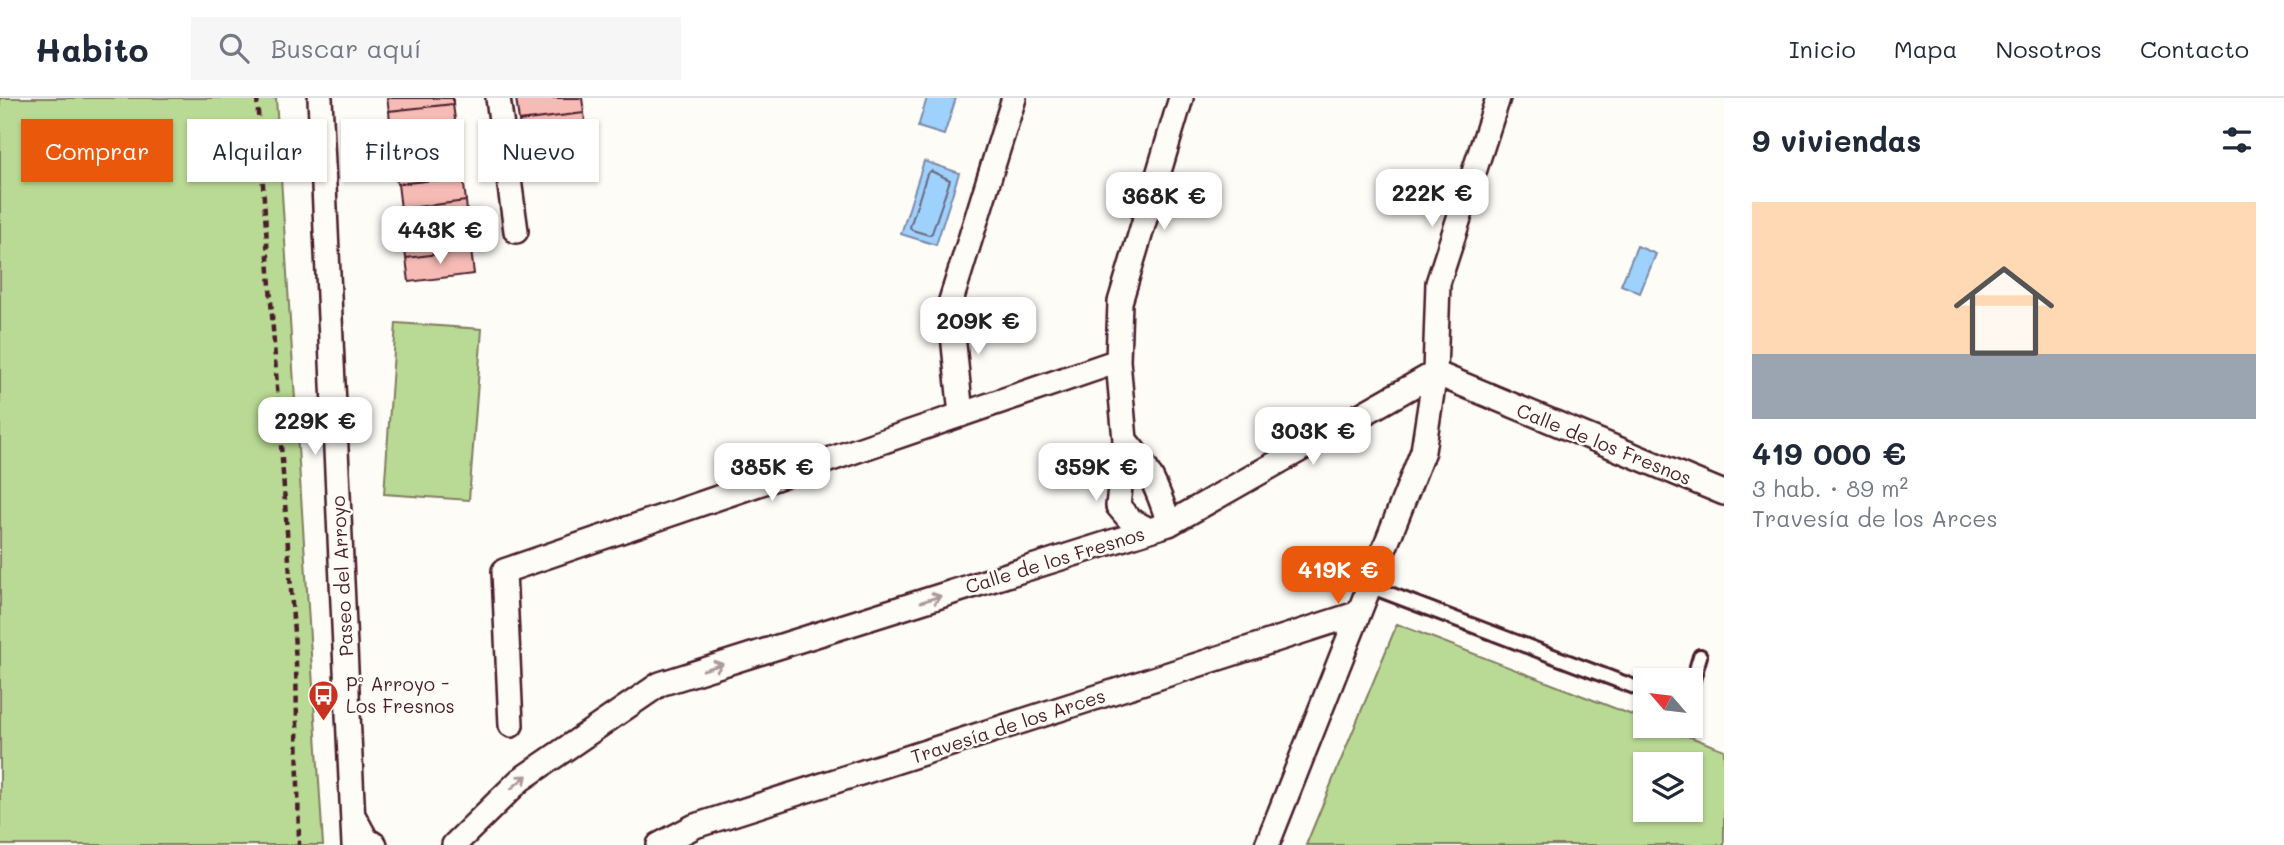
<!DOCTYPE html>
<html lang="es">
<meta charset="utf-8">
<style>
:root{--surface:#fff;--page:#f6f6f7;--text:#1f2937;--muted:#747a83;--line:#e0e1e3;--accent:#ea580c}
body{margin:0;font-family:Mali,sans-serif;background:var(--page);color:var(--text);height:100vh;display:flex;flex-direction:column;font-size:26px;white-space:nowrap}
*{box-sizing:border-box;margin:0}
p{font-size:23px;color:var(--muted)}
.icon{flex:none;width:38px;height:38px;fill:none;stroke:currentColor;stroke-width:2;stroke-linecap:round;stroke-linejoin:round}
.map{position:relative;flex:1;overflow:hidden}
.details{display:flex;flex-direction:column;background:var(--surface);width:560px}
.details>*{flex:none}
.top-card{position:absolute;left:21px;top:21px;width:665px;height:63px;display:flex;gap:14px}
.needle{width:46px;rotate:298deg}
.controls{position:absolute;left:1633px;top:570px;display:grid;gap:14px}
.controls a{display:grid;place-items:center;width:70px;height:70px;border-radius:0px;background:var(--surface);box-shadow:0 2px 5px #0004;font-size:35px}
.price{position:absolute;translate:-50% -60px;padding:0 16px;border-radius:14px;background:#fff;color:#222;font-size:23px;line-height:46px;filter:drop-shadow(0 2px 4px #0008)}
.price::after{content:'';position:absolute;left:50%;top:42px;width:21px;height:16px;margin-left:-10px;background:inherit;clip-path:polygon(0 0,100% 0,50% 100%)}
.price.current{background:var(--accent);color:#fff}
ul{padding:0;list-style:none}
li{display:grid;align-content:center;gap:14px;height:371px;padding:0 28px}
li+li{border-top:2px solid var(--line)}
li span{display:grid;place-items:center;height:217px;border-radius:0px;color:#555}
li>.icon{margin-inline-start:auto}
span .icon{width:126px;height:126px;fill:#fffc;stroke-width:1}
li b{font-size:30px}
h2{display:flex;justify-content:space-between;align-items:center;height:84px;padding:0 28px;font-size:30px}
.tag{padding:0 24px;border-radius:0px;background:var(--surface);box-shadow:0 2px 5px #0004;font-size:24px;line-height:63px}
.tag.current{background:var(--accent);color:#fff}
header{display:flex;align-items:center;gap:42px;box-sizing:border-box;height:98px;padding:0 35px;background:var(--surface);border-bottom:2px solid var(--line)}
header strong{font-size:33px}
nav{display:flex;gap:38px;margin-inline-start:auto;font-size:24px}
.search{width:490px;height:63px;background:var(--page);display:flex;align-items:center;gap:18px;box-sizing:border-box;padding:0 24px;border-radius:0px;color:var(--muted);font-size:26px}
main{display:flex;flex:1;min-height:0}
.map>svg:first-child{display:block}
.green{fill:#b9da94;stroke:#827c60;stroke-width:2;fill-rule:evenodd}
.water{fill:#9ed1fb;stroke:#7c8aa8;stroke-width:2}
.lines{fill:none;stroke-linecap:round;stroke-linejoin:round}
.shore{stroke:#6c667e;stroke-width:2}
.building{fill:#f6bbb5;stroke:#4a1f2b;stroke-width:2}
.lane-casing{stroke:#4a1f2b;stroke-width:18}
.street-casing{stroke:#4a1f2b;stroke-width:28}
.path{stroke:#4a1f2b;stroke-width:4.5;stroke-dasharray:7 5;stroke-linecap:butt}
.lane{stroke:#fdfcf7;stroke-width:12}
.street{stroke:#fdfcf7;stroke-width:23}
.oneway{stroke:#ac999b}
.labels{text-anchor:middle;stroke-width:5;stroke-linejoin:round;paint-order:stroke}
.street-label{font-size:19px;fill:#4a1f2b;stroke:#fdfcf7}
.poi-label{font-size:19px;fill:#4a1f2b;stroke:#fdfcf7;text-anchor:start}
</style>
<header>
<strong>Habito</strong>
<div class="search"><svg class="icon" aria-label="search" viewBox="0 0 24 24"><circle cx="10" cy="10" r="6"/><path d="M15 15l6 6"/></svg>Buscar aquí</div>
<nav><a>Inicio</a><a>Mapa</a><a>Nosotros</a><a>Contacto</a></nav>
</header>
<main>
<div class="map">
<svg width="1724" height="747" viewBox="0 0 1724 747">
<rect width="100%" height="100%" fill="#fdfcf7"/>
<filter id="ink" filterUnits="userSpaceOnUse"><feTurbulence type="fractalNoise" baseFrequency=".0143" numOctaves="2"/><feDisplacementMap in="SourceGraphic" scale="14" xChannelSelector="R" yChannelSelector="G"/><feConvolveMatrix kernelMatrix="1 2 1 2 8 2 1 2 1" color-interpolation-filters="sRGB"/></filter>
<g filter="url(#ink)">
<path class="green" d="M0,0H276L323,747H0Z
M396,225L482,231L469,402L384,396Z
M1397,526L1645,622V628H1662L1724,652V747H1306ZM1645,667H1690V712H1645Z"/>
<path class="water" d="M927,0H956L944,37L918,29Z
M924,63L959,75L936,147L901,136Z
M1637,148L1656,156L1640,195L1621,187Z"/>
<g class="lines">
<path class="shore" d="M931,73L950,82L932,135L929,137L912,132L910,129L927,76Z"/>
</g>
<path class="building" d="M387,0H453V6L389,13Z
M516,0H582L584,15L519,23Z
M453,6L456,29L391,37L389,13Z
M584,15L587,39L522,47L519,23Z
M456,29L459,55L394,62L391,37Z
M459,55L462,79L397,86L394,62Z
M463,79L466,103L401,111L398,86Z
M466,103L468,126L403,135L401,111Z
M468,126L471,152L406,160L403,135Z
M471,152L474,176L409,184L406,160Z"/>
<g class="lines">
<defs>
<path id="lane" d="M1369,488L1645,593
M1690,592L1700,558"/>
<path id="street" d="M320,0L354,747
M498,0L516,133
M1118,263L1120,204L1181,0
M1435,275L1724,395
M961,317L950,206L1014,0
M1125,342C1148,368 1159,393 1169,426
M511,627L504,473L1118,263L1125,342L1118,408L1130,422L1149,432
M354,719L366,741L375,747
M454,747L520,682L660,586L1169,426L1435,275
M659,747L695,728L1359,515
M1267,747L1423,353L1435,275L1438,185L1498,0"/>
</defs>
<use href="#lane" class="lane-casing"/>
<use href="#street" class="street-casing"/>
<path class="path" d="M257,0L296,564L299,747"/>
<use href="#lane" class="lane"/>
<use href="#street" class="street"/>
</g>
<defs><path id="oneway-shaft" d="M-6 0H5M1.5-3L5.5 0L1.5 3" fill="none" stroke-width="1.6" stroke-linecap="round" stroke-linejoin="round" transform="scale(1.75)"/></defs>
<g class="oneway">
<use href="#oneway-shaft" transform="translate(931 501) rotate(-17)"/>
<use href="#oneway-shaft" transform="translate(713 569) rotate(-17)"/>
<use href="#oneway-shaft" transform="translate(519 684) rotate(-40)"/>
</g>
</g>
<defs>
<symbol id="bus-pin" viewBox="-11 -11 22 30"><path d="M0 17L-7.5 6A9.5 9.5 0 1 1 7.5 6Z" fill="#c8321e" stroke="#fdfcf7"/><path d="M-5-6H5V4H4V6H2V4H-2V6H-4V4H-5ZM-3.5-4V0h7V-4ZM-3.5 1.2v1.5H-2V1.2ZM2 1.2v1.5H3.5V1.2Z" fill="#fff"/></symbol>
</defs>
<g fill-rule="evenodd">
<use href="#bus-pin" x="306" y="580" width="35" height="47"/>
</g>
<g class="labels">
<g class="street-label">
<text transform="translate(1604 346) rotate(22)" y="7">Calle de los Fresnos</text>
<text transform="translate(1055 462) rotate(-17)" y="7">Calle de los Fresnos</text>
<text transform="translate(342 478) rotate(-93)" y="7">Paseo del Arroyo</text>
<text transform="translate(1008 628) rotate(-18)" y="7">Travesía de los Arces</text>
</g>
<g class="poi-label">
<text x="346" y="593">Pº Arroyo -<tspan x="346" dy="22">Los Fresnos</tspan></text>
</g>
</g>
</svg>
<div class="controls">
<a><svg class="needle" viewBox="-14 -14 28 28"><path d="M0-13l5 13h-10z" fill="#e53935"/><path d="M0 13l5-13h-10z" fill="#747a83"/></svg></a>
<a><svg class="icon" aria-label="layers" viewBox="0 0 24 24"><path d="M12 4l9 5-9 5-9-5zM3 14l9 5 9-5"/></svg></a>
</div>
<b class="price" style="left:1432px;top:131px">222K €</b>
<b class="price" style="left:1164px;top:134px">368K €</b>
<b class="price" style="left:440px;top:168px">443K €</b>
<b class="price" style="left:978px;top:259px">209K €</b>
<b class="price" style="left:315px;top:359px">229K €</b>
<b class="price" style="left:1313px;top:369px">303K €</b>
<b class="price" style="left:772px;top:405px">385K €</b>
<b class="price" style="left:1096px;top:405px">359K €</b>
<b class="price current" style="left:1338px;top:508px">419K €</b>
<div class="top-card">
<a class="tag current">Comprar</a>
<a class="tag">Alquilar</a>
<a class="tag">Filtros</a>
<a class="tag">Nuevo</a>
</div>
</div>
<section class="details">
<h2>9 viviendas<svg class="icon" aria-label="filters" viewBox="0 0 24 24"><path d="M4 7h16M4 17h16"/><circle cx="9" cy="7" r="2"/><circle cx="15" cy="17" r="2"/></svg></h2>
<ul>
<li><span style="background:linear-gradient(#ffd9b3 70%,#9aa5b1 0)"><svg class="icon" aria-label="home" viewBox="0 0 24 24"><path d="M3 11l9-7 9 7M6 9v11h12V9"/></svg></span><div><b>419 000 €</b><p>3 hab. · 89 m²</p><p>Travesía de los Arces</p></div></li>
</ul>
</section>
</main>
